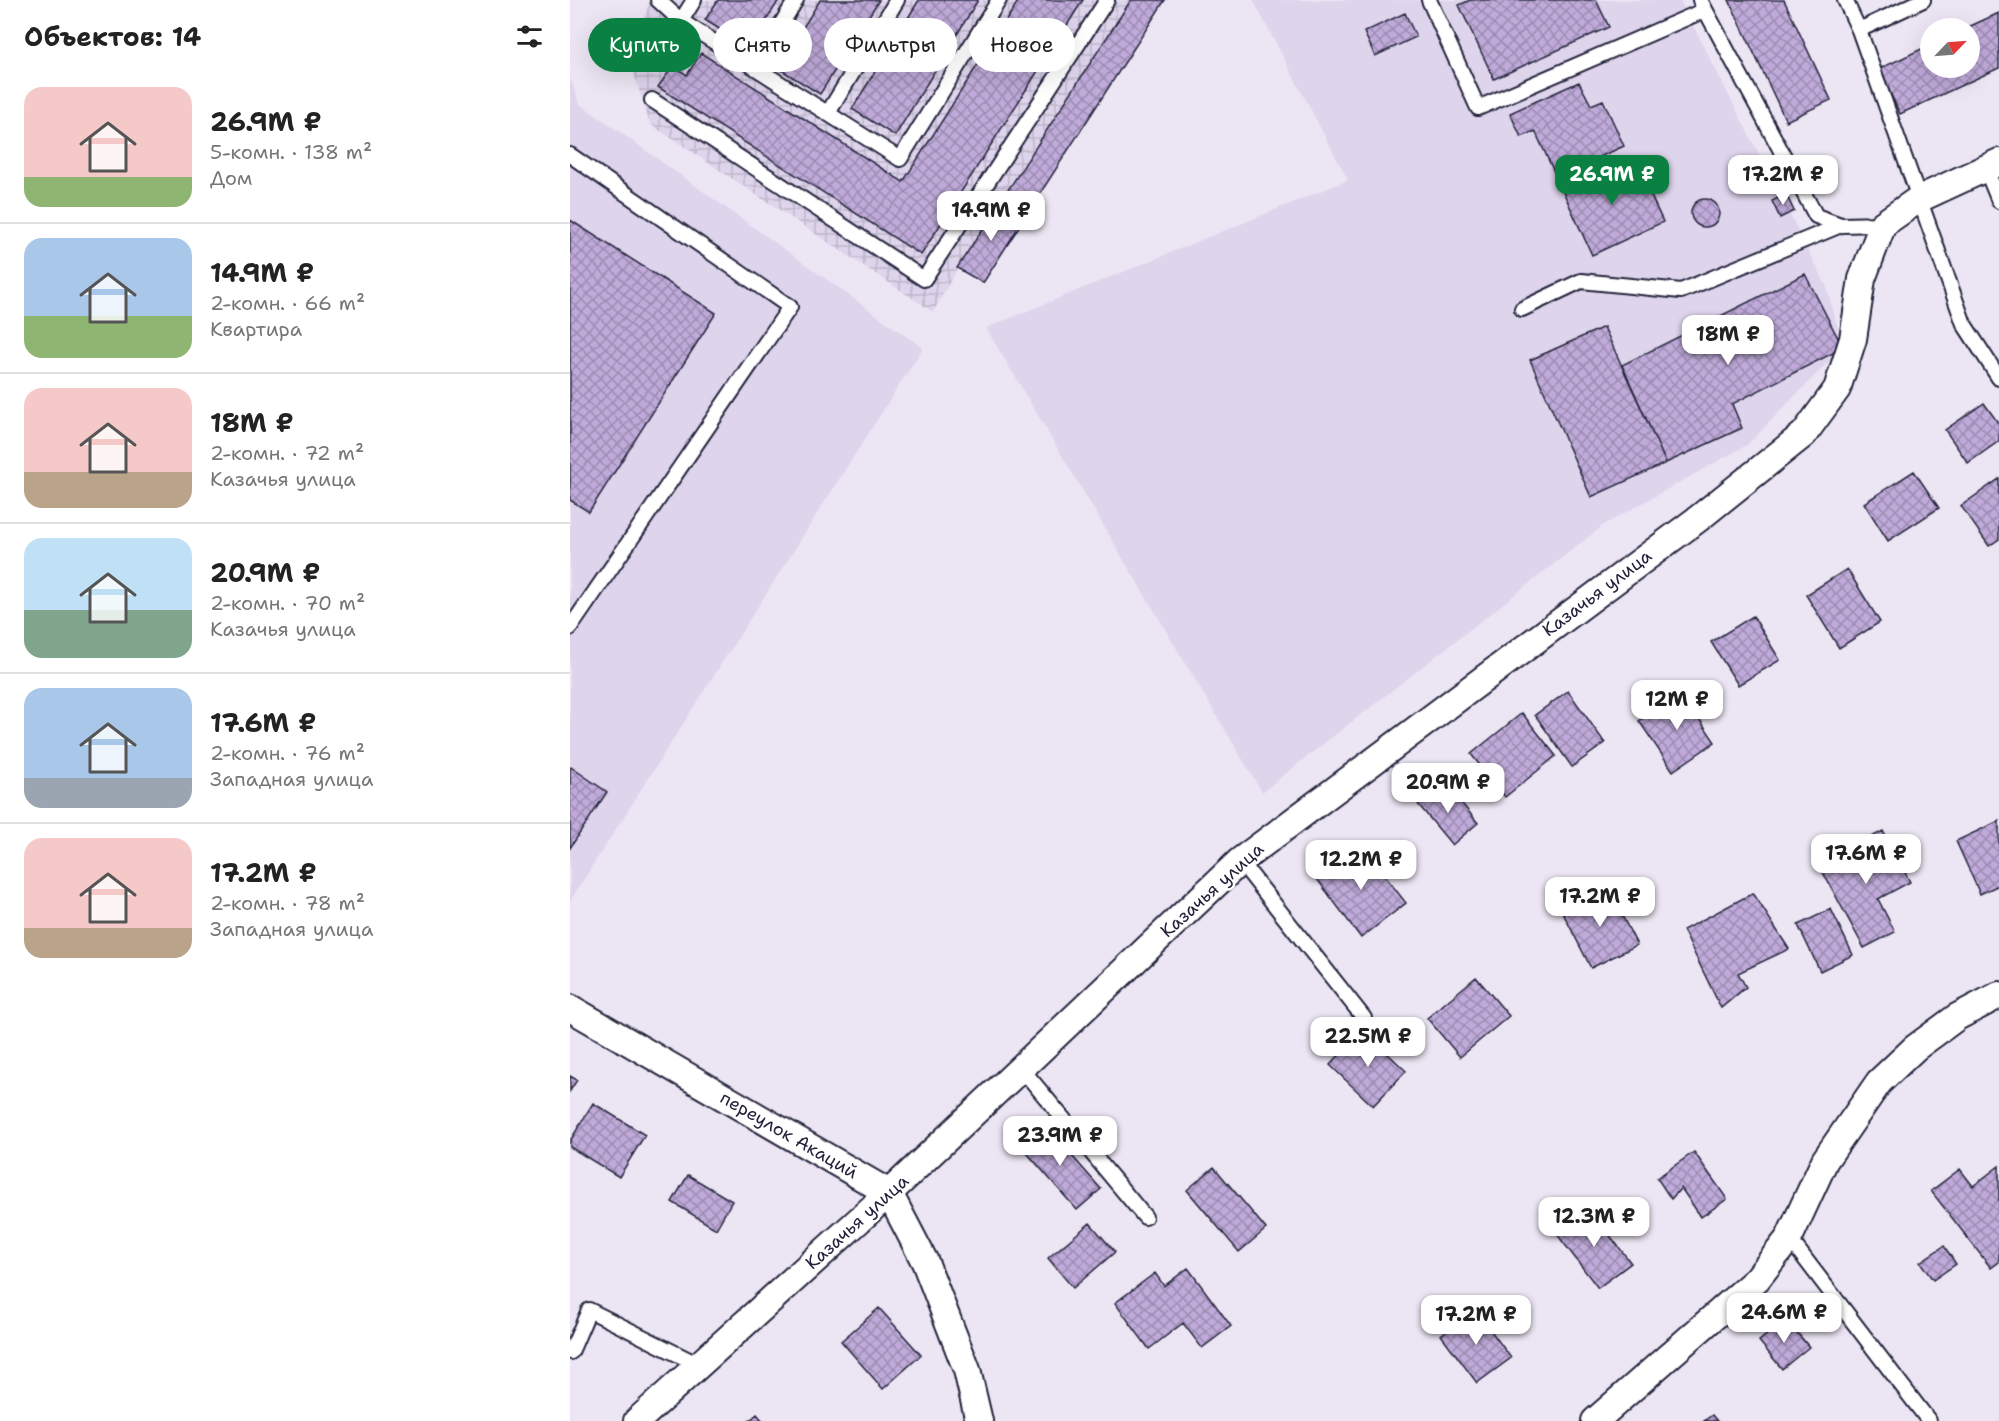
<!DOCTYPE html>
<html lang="ru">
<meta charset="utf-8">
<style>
:root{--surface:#fff;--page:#f2f2f2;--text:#222;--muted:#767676;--line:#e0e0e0;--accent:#0b8043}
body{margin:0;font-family:"Shantell Sans",sans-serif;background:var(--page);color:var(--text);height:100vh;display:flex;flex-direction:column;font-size:22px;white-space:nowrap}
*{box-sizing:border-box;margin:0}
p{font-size:20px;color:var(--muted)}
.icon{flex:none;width:33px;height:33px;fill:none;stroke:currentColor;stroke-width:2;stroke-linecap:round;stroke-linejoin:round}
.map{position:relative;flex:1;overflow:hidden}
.panel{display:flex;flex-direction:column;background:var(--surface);width:570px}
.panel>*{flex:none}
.banner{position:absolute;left:18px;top:18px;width:570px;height:54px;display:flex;gap:12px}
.needle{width:39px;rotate:65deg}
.fabs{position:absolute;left:1350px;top:18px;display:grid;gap:12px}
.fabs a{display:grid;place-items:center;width:60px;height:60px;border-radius:50%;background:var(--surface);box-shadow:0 6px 24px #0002;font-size:30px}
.price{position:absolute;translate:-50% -51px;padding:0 14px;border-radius:12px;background:#fff;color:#222;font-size:20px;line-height:39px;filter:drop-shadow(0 2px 3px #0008)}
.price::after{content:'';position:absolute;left:50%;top:36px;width:18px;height:14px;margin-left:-9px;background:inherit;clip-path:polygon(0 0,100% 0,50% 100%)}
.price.current{background:var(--accent);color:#fff}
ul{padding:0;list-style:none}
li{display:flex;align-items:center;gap:18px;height:150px;padding:0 24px}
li+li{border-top:2px solid var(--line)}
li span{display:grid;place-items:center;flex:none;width:168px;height:120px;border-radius:18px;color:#555}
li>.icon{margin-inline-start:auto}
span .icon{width:72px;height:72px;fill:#fffc;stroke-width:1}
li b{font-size:26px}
h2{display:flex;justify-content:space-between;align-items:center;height:72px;padding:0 24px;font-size:26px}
.tag{padding:0 21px;border-radius:27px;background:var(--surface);box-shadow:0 6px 24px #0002;font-size:21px;line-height:54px}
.tag.current{background:var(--accent);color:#fff}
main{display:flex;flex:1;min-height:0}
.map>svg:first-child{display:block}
.built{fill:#ded4ec}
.industrial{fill:url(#industrial-grid)}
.building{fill:url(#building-cross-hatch);stroke:#22223b;stroke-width:1.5}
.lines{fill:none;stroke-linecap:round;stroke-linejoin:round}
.lane-casing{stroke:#22223b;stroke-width:18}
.street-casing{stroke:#22223b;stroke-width:30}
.lane{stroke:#fff;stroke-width:14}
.street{stroke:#fff;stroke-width:26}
.labels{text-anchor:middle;stroke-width:5;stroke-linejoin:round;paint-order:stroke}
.street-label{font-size:18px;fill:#22223b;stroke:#fff}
</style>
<main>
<section class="panel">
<h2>Объектов: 14<svg class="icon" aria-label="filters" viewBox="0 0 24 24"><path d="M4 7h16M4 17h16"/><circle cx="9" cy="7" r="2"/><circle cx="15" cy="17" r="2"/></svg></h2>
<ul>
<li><span style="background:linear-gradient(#f6c9c9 75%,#8fb573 0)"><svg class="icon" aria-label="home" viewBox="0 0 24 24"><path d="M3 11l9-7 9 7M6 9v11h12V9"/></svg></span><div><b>26.9M ₽</b><p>5-комн. · 138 m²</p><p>Дом</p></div></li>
<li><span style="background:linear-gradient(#a9c7e8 65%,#8fb573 0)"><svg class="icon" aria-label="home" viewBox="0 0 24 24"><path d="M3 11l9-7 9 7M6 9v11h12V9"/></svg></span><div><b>14.9M ₽</b><p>2-комн. · 66 m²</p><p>Квартира</p></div></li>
<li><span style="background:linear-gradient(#f6c9c9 70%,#b9a48a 0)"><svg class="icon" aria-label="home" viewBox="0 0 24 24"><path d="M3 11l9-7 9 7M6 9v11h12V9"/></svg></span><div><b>18M ₽</b><p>2-комн. · 72 m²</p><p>Казачья улица</p></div></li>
<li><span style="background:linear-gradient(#bfe0f5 60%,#7fa58c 0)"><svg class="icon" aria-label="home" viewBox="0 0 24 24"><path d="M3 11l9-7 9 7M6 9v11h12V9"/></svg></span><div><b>20.9M ₽</b><p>2-комн. · 70 m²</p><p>Казачья улица</p></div></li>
<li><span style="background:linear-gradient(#a9c7e8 75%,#9aa5b1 0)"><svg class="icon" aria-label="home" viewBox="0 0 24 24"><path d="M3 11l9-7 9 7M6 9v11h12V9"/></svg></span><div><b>17.6M ₽</b><p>2-комн. · 76 m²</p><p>Западная улица</p></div></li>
<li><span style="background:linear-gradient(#f6c9c9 75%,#b9a48a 0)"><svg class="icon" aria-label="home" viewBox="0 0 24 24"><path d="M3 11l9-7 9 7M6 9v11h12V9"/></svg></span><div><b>17.2M ₽</b><p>2-комн. · 78 m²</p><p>Западная улица</p></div></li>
</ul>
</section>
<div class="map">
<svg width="1429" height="1421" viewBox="0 0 1429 1421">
<defs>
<pattern id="industrial-grid" width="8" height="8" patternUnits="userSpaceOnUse" patternTransform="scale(1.5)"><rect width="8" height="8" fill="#ded4ec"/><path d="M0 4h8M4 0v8" fill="none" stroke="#beb6cb"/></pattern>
<pattern id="building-cross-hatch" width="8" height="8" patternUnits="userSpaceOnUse" patternTransform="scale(1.5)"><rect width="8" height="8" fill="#bfaad9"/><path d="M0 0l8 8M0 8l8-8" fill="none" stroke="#9b8ab1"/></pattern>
</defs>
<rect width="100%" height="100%" fill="#ece6f4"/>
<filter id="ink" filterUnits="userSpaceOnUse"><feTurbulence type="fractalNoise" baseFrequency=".0167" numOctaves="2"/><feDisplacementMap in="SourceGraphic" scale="12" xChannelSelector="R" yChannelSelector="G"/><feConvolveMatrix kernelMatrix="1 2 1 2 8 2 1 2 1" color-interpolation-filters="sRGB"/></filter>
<g filter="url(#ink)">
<path class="built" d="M683,0H1110L1256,285L1273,347L1177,445L1035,524L692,792L416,328L778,180Z
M0,78L9,103L353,348L0,901Z"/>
<path class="industrial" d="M81,0H595L413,283L387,269L363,312L80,124L58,55Z"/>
<path class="building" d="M148,0H209L179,48L135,20Z
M250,0H309L250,94L208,68Z
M349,0H408L325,136L282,109Z
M449,0H513L351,255L88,87L103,66L117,75L131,53L333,182Z
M561,0H595L455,217L431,201Z
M900,0H1026L1039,27L924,79L889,5Z
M1159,0H1214L1261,100L1216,121Z
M835,13L846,37L805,56L794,32Z
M1429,13V68L1330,114L1309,69L1360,45V68H1400V28H1396Z
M1009,82L1021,105L1033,100L1054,146L1009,166L1015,179L992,189L965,131L951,137L940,113Z
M1063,157L1093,222L1022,255L992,189Z
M1216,194L1224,211L1210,218L1202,201Z
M1121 213a14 14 0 1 1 28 0a14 14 0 1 1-28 0Z
M431,201L455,217L413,283L387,268Z
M0,220L146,313L19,512L0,500Z
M1235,274L1273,348L1162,404L1172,428L1096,463L1052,365Z
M1034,327L1096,463L1021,497L960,360Z
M1414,403L1429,424V441L1398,463L1375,430Z
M1344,471L1369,508L1318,541L1294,503Z
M1429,479V539L1419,546L1391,506Z
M1277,569L1310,622L1269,648L1236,595Z
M1183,616L1210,660L1168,685L1141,642Z
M998,691L1035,743L1002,767L965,715Z
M1111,692L1145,742L1103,771L1069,721Z
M952,713L986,756L935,797L901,754Z
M1,767L37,792L0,848V769Z
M874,782L908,823L882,845L848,804Z
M1429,821V885L1410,894L1386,841Z
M1313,831L1340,882L1308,899L1325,932L1294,948L1249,865Z
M791,845L836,903L791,938L747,879Z
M1038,888L1067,945L1021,968L992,911Z
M1183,893L1219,949L1168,973L1176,987L1151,1008L1113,930Z
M1261,909L1283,955L1250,971L1228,925Z
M906,977L939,1016L890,1057L857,1018Z
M793,1030L836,1071L803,1106L760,1065Z
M0,1076L7,1080L0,1091Z
M23,1103L75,1135L49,1177L0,1147V1141Z
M474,1124L531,1189L507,1210L450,1145Z
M1124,1152L1157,1199L1131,1217L1111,1188L1101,1199L1087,1178Z
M1429,1166V1262L1421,1268L1361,1191L1390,1169L1403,1186Z
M644,1167L696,1229L669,1252L617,1190Z
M118,1175L162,1201L146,1229L102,1202Z
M1019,1208L1061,1263L1028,1288L986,1233Z
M520,1223L545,1252L503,1288L478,1258Z
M1374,1246L1386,1264L1363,1280L1350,1262Z
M618,1268L661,1326L632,1348L613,1323L579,1349L545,1303L585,1273L594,1286Z
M309,1308L351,1355L313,1389L271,1341Z
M905,1309L941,1358L907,1383L871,1335Z
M1216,1319L1239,1347L1212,1369L1189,1341Z
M187,1414L193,1421H179Z
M1142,1415L1147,1421H1134Z"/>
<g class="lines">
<defs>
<path id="lane" d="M88,0L111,21L330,159L429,0
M859,0L908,108L1135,10
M1130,0L1246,216L1271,225L1313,224
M1275,0L1289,30L1353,0
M111,21L124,0
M1289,30L1394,324L1429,378
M185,67L226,0
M82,100L354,279L537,0
M258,113L327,0
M0,155L220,307L0,628
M1416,169L1429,201
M952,309L1011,281L1111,291L1271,225
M670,861L794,1018
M452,1069L575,1217
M1219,1238L1359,1421
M1,1352L19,1310L129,1365"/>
<path id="street" d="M0,1008L319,1193L355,1262L397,1370L409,1421
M67,1421L319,1193L670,861L1129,518L1234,434L1267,389L1283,339L1292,279L1313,224L1349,199L1429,162
M1025,1421L1187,1279L1219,1238L1255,1160L1309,1082L1345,1048L1387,1017L1429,995"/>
</defs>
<use href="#lane" class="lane-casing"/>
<use href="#street" class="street-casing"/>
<use href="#lane" class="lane"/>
<use href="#street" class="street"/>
</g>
</g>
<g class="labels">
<g class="street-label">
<text transform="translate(1027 593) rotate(-37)" y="6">Казачья улица</text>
<text transform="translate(642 890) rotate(-42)" y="6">Казачья улица</text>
<text transform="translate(219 1135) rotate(30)" y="6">переулок Акаций</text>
<text transform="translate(287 1222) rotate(-42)" y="6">Казачья улица</text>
</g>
</g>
</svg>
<div class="fabs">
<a><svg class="needle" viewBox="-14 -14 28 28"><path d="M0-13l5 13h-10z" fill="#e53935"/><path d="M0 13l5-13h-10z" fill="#767676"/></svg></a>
</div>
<b class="price current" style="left:1042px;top:206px">26.9M ₽</b>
<b class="price" style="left:1213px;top:206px">17.2M ₽</b>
<b class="price" style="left:421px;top:242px">14.9M ₽</b>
<b class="price" style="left:1158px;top:366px">18M ₽</b>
<b class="price" style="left:1107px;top:731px">12M ₽</b>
<b class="price" style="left:878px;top:814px">20.9M ₽</b>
<b class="price" style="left:1296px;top:885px">17.6M ₽</b>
<b class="price" style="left:791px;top:891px">12.2M ₽</b>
<b class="price" style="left:1030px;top:928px">17.2M ₽</b>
<b class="price" style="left:798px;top:1068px">22.5M ₽</b>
<b class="price" style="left:490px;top:1167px">23.9M ₽</b>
<b class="price" style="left:1024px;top:1248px">12.3M ₽</b>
<b class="price" style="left:1214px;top:1344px">24.6M ₽</b>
<b class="price" style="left:906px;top:1346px">17.2M ₽</b>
<div class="banner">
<a class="tag current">Купить</a>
<a class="tag">Снять</a>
<a class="tag">Фильтры</a>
<a class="tag">Новое</a>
</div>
</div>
</main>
